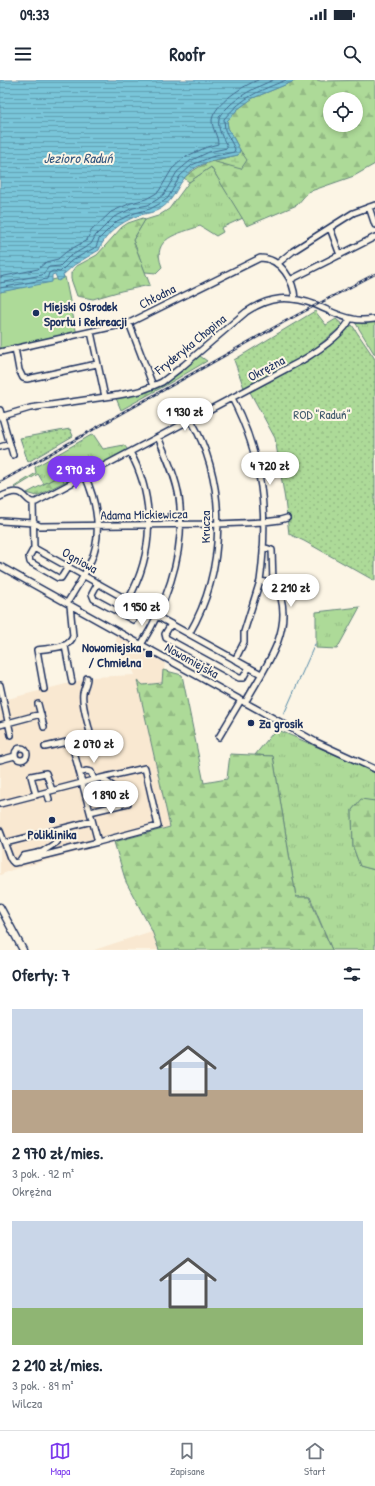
<!DOCTYPE html>
<html lang="pl">
<meta charset="utf-8">
<style>
:root{--surface:#fff;--page:#f6f6f7;--text:#1f2937;--muted:#747a83;--line:#e0e1e3;--accent:#7c3aed}
body{margin:0;font-family:"Patrick Hand",sans-serif;background:var(--page);color:var(--text);height:100vh;display:flex;flex-direction:column;font-size:15px;white-space:nowrap}
*{box-sizing:border-box;margin:0}
p{font-size:13px;color:var(--muted)}
.icon{flex:none;width:22px;height:22px;fill:none;stroke:currentColor;stroke-width:2;stroke-linecap:round;stroke-linejoin:round}
.map{position:relative;height:870px;overflow:hidden}
.sheet{display:flex;flex-direction:column;background:var(--surface);flex:1}
.sheet>*{flex:none}
.fabs{position:absolute;left:323px;top:12px;display:grid;gap:8px}
.fabs a{display:grid;place-items:center;width:40px;height:40px;border-radius:50%;background:var(--surface);box-shadow:0 2px 6px #0003;font-size:20px}
.price{position:absolute;translate:-50% -34px;padding:0 9px;border-radius:14px;background:#fff;color:#222;font-size:13px;line-height:26px;filter:drop-shadow(0 1px 2px #0008)}
.price::after{content:'';position:absolute;left:50%;top:24px;width:12px;height:9px;margin-left:-6px;background:inherit;clip-path:polygon(0 0,100% 0,50% 100%)}
.price.active{background:var(--accent);color:#fff}
ul{padding:0;list-style:none}
li{display:grid;align-content:center;gap:8px;height:212px;padding:0 12px}
li span{display:grid;place-items:center;height:124px;border-radius:0px;color:#555}
li>.icon{margin-inline-start:auto}
span .icon{width:72px;height:72px;fill:#fffc;stroke-width:1}
li b{font-size:17px}
h2{display:flex;justify-content:space-between;align-items:center;height:48px;padding:0 12px;font-size:17px}
.status{display:flex;justify-content:space-between;align-items:center;height:28px;padding:0 20px;background:var(--surface);direction:ltr}
.status svg{height:11px;fill:currentColor}
header{display:flex;justify-content:space-between;align-items:center;height:52px;padding:0 12px;background:var(--surface);font-size:18px;font-weight:800}
.tab-bar{display:flex;justify-content:space-around;align-items:center;height:56px;border-top:1px solid var(--line);background:var(--surface);font-size:11px;color:var(--muted)}
.tab-bar a{display:grid;justify-items:center;gap:2px}
.tab-bar .active{color:var(--accent)}
.map>svg:first-child{display:block}
.built{fill:#f9e8d1}
.grass{fill:url(#grass-tufts);stroke:#64847b}
.forest{fill:url(#forest-firs);stroke:#64847b;fill-rule:evenodd}
.wetland{fill:url(#wetland-marsh);stroke:#64847b}
.garden{fill:url(#garden-dots);stroke:#64847b}
.pitch{fill:#adda98;stroke:#64847b}
.water{fill:url(#water-rules);stroke:#5389a8}
.lines{fill:none;stroke-linecap:round;stroke-linejoin:round}
.shore{stroke:#416b8f;stroke-width:1}
.stream{stroke:#5389a8;stroke-width:1}
.minor-casing{stroke:#1b2f5e;stroke-width:8}
.major-casing{stroke:#1b2f5e;stroke-width:9}
.minor{stroke:#fcf5e5;stroke-width:5}
.major{stroke:#fcf5e5;stroke-width:6}
.rail-casing{stroke:#1b2f5e;stroke-width:2.5}
.rail{stroke:#fcf5e5;stroke-width:1;stroke-dasharray:3;stroke-linecap:butt}
.poi-dot{fill:#1b2f5e;stroke:#fcf5e5;stroke-width:1.5}
.labels{text-anchor:middle;stroke-width:4;stroke-linejoin:round;paint-order:stroke}
.street-label{font-size:13px;fill:#1b2f5e;stroke:#fcf5e5}
.poi-label{font-size:13px;font-weight:bold;fill:#1b2f5e;stroke:#fcf5e5;text-anchor:start}
.park-label{font-size:13px;fill:#405a6c;stroke:#fcf5e5}
.water-label{font-size:14px;font-style:italic;fill:#32547d;stroke:#fcf5e5}
</style>
<div class="status"><b>09:33</b><svg viewBox="0 0 49 12"><path d="M0 12V9h3v3zM5 12V6h3v6zM10 12V3h3v9zM15 12V0h3v12zM26 1h20v11H26zM47 4h2v5h-2z"/></svg></div>
<header><svg class="icon" aria-label="menu" viewBox="0 0 24 24"><path d="M4 6h16M4 12h16M4 18h16"/></svg>Roofr<svg class="icon" aria-label="search" viewBox="0 0 24 24"><circle cx="10" cy="10" r="6"/><path d="M15 15l6 6"/></svg></header>
<div class="map">
<svg width="375" height="870" viewBox="0 0 375 870">
<defs>
<pattern id="grass-tufts" width="24" height="20" patternUnits="userSpaceOnUse"><rect width="24" height="20" fill="#adda98"/><path d="M3 7l-1-3M5 7V3M7 7l1-3M15 17l-1-3M17 17v-4M19 17l1-3" fill="none" stroke="#94bb85"/></pattern>
<pattern id="forest-firs" width="22" height="20" patternUnits="userSpaceOnUse"><rect width="22" height="20" fill="#adda98"/><path d="M5 1l3.5 6h-7zM16 11l3.5 6h-7z" fill="#94bb85"/></pattern>
<pattern id="wetland-marsh" width="20" height="14" patternUnits="userSpaceOnUse"><rect width="20" height="14" fill="#adda98"/><path d="M1 5h8M5 5V1M11 12h8M15 12V8" fill="none" stroke="#94bb85"/></pattern>
<pattern id="garden-dots" width="8" height="8" patternUnits="userSpaceOnUse"><rect width="8" height="8" fill="#adda98"/><path d="M2 2h.1M6 6h.1" fill="none" stroke="#94bb85" stroke-width="1.8" stroke-linecap="round"/></pattern>
<pattern id="water-rules" width="6" height="5" patternUnits="userSpaceOnUse"><rect width="6" height="5" fill="#79c5d9"/><path d="M0 2.5h6" fill="none" stroke="#62a0b3"/></pattern>
</defs>
<rect width="100%" height="100%" fill="#fcf5e5"/>
<filter id="ink" filterUnits="userSpaceOnUse"><feTurbulence type="fractalNoise" baseFrequency=".025" numOctaves="2"/><feDisplacementMap in="SourceGraphic" scale="8" xChannelSelector="R" yChannelSelector="G"/><feConvolveMatrix kernelMatrix="1 2 1 2 8 2 1 2 1" color-interpolation-filters="sRGB"/></filter>
<g filter="url(#ink)">
<path class="built" d="M117,555L165,583L162,603L143,605L137,601L170,747L12,790L0,795V621L93,597L135,595L130,583L118,574L115,566Z
M152,851L159,870H94Z"/>
<path class="grass" d="M211,87L243,138L221,148L223,152L216,156L200,146C179,154 150,157 162,187L156,193L145,192L133,160L145,140L158,136L169,129L189,102Z
M375,240V275L355,242Z
M93,354L103,369L124,365L128,370L68,402H64L60,395L44,404L38,394L15,408L14,407L36,393L35,387Z
M360,527L337,569L316,568V532Z
M276,649L375,692V721L361,720L352,730L353,767L360,786L375,790V870H332L310,817H296L273,676L255,675Z"/>
<path class="forest" d="M297,0H317L321,1L375,0V84L354,96L308,112L297,125L247,146L211,87L189,102L184,98C202,82 215,80 238,75L240,70L228,48L227,41L238,29L253,18ZM330,19H356V45H330Z
M143,138L145,140L133,160L150,205L121,211L93,219L77,216L71,199V193L75,187L97,175L122,147L128,143Z
M197,274L207,281L168,304L121,330L116,318L153,306Z
M61,395L64,402L37,416L27,413Z
M163,590L182,595L204,703L227,699L230,674L273,676L296,817H309L332,870H159L152,851L126,802L114,762L170,747L137,600L143,605L162,603Z
M361,719L375,721V790L360,786L353,767L352,730Z"/>
<path class="wetland" d="M240,70L247,80L241,89L212,81L238,75Z"/>
<path class="garden" d="M315,231L326,245L336,239L343,245L308,274L244,308L234,280Z
M352,245L375,279V501L304,461L289,454L285,420L275,358L250,312L311,279Z
M70,349L73,356L28,382L20,358Z"/>
<path class="pitch" d="M65,197L77,255L0,271V212Z"/>
<path class="water" d="M0,0H297L253,18L238,29L227,41L228,48L240,70L238,75C219,79 194,82 183,100C176,109 173,120 163,127C155,133 146,133 137,136C121,142 105,154 99,170L74,185L63,195L64,198L58,201L55,194L52,195V202L0,212Z"/>
<g class="lines">
<path class="shore" d="M0,197L38,189L46,182L58,179L66,172L87,160L91,151L111,132L131,123L146,119L155,114L159,111L172,89L185,77L207,67L218,64C218,56 212,49 212,40C214,24 244,5 258,0
M0,203L42,195L49,187L60,186L69,177L91,164L96,155L114,137L133,128L148,125L158,119L164,114L177,92L190,81L209,72L227,68V66C223,58 217,49 219,39C219,35 223,32 226,29C239,15 255,8 273,0
M0,208L47,199L49,193L53,191L60,192L71,181L96,167L99,159L117,141L135,133L150,129L161,123L168,118L180,96L192,85L211,77L234,72L235,69L225,50L224,39C244,16 259,11 286,0"/>
<path class="stream" d="M284,634L315,564"/>
<defs>
<path id="minor" d="M369,127L375,145
M330,148L340,175
M277,184L293,171L353,133L375,125
M290,200L375,157
M129,243L153,306
M91,252L105,317
M15,268L19,290L23,298L27,299L97,284
M0,272L129,243L260,178C281,178 294,201 295,219
M232,318C263,377 269,435 260,501
M0,330L13,375
M0,337L30,328L119,315L140,311L153,306L162,302L184,285L246,232C270,216 289,215 316,225C328,230 340,237 353,239C360,241 368,240 375,239
M0,367L10,364
M0,417C6,414 16,410 22,414C28,418 28,423 36,422L301,281C316,272 343,255 350,239
M33,422L34,468
M1,441L34,443L40,446L217,444L264,442L280,440L287,438
M263,467L272,470L273,503
M34,468L261,594
M34,468L29,477L30,482L58,498H61L68,487
M0,486L316,662L375,689
M98,503L92,514L94,519L133,540L142,528
M128,520C154,474 156,419 130,372
M67,523C75,510 84,497 90,483C103,456 97,422 85,396
M171,544L165,554L166,558L239,598H243L249,587
M189,554C226,491 228,404 191,340
M141,565C168,521 186,469 179,417C176,397 166,376 158,357
M65,566L72,602
M235,580L244,562V552L260,501C264,502 268,502 272,503C278,505 280,513 281,518C291,556 262,591 245,623
M0,605L11,655
M44,609L37,570C49,568 70,569 73,556L70,525
M38,624L44,647
M0,645L41,634
M219,657L241,620
M45,667L71,661
M15 674a6 6 0 1 1 12 0a6 6 0 1 1-12 0Z
M0,680L15,676
M80,693L86,691L91,692L94,700
M47,712L49,719
M36,715L31,696L46,693L52,710
M0,724L101,698L114,707
M90,732L128,723
M0,751L10,778L12,781L14,783L98,762L71,661L87,656L90,653C88,642 81,624 83,613C84,608 87,603 87,598
M98,762L158,746L145,688L101,698
M5,763L92,741
M19,782L23,776L42,772L57,762"/>
<path id="major" d="M0,827L23,870"/>
</defs>
<use href="#minor" class="minor-casing"/>
<use href="#major" class="major-casing"/>
<use href="#minor" class="minor"/>
<use href="#major" class="major"/>
<defs>
<path id="rail" d="M0,402L284,242L375,194"/>
</defs>
<use href="#rail" class="rail-casing"/>
<use href="#rail" class="rail"/>
</g>
</g>
<g class="poi-dot">
<circle cx="36" cy="233" r="4"/>
<rect x="145" y="570" width="8" height="8" rx="2"/>
<circle cx="251" cy="643" r="4"/>
<circle cx="52" cy="740" r="4"/>
</g>
<g class="labels">
<g class="street-label">
<text transform="translate(157 216) rotate(-27)" y="5">Chłodna</text>
<text transform="translate(190 264) rotate(-39)" y="5">Fryderyka Chopina</text>
<text transform="translate(266 288) rotate(-28)" y="5">Okrężna</text>
<text transform="translate(144 434) rotate(-1)" y="5">Adama Mickiewicza</text>
<text transform="translate(205 447) rotate(-90)" y="5">Krucza</text>
<text transform="translate(80 480) rotate(29)" y="5">Ogniowa</text>
<text transform="translate(192 580) rotate(29)" y="5">Nowomiejska</text>
</g>
<g class="poi-label">
<text x="44" y="231">Miejski Ośrodek<tspan x="44" dy="15">Sportu i Rekreacji</tspan></text>
<text x="141" y="572" text-anchor="end">Nowomiejska<tspan x="141" dy="15">/ Chmielna</tspan></text>
<text x="259" y="648">Za grosik</text>
<text x="52" y="759" text-anchor="middle">Poliklinika</text>
</g>
<g class="park-label">
<text x="322" y="339">ROD "Raduń"</text>
</g>
<g class="water-label">
<text x="78" y="83">Jezioro Raduń</text>
</g>
</g>
</svg>
<div class="fabs">
<a><svg class="icon" aria-label="locate" viewBox="0 0 24 24"><circle cx="12" cy="12" r="6"/><path d="M12 2v4M12 18v4M2 12h4M18 12h4"/></svg></a>
</div>
<b class="price" style="left:185px;top:352px">1 930 zł</b>
<b class="price" style="left:270px;top:406px">4 720 zł</b>
<b class="price active" style="left:76px;top:410px">2 970 zł</b>
<b class="price" style="left:291px;top:528px">2 210 zł</b>
<b class="price" style="left:142px;top:547px">1 950 zł</b>
<b class="price" style="left:94px;top:684px">2 070 zł</b>
<b class="price" style="left:111px;top:735px">1 890 zł</b>
</div>
<section class="sheet">
<h2>Oferty: 7<svg class="icon" aria-label="filters" viewBox="0 0 24 24"><path d="M4 7h16M4 17h16"/><circle cx="9" cy="7" r="2"/><circle cx="15" cy="17" r="2"/></svg></h2>
<ul>
<li><span style="background:linear-gradient(#c9d6e8 65%,#b9a48a 0)"><svg class="icon" aria-label="home" viewBox="0 0 24 24"><path d="M3 11l9-7 9 7M6 9v11h12V9"/></svg></span><div><b>2 970 zł/mies.</b><p>3 pok. · 92 m²</p><p>Okrężna</p></div></li>
<li><span style="background:linear-gradient(#c9d6e8 70%,#8fb573 0)"><svg class="icon" aria-label="home" viewBox="0 0 24 24"><path d="M3 11l9-7 9 7M6 9v11h12V9"/></svg></span><div><b>2 210 zł/mies.</b><p>3 pok. · 89 m²</p><p>Wilcza</p></div></li>
</ul>
</section>
<nav class="tab-bar">
<a class="active"><svg class="icon" aria-label="map" viewBox="0 0 24 24"><path d="M3 6l6-2 6 2 6-2v14l-6 2-6-2-6 2zM9 4v14M15 6v14"/></svg>Mapa</a>
<a><svg class="icon" aria-label="saved" viewBox="0 0 24 24"><path d="M7 4h10v16l-5-4-5 4z"/></svg>Zapisane</a>
<a><svg class="icon" aria-label="home" viewBox="0 0 24 24"><path d="M3 11l9-7 9 7M6 9v11h12V9"/></svg>Start</a>
</nav>
